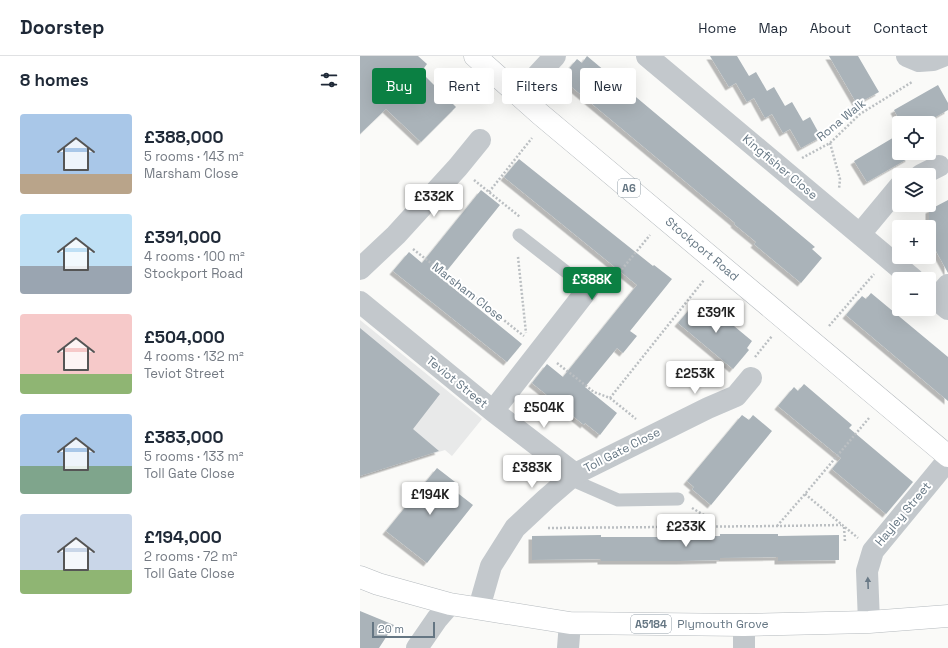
<!DOCTYPE html>
<meta charset="utf-8">
<style>
:root{--surface:#fff;--page:#f6f6f7;--text:#1f2937;--muted:#747a83;--line:#e0e1e3;--accent:#0b8043}
body{margin:0;font-family:"Space Grotesk",sans-serif;background:var(--page);color:var(--text);height:100vh;display:flex;flex-direction:column;font-size:15px;white-space:nowrap}
*{box-sizing:border-box;margin:0}
p{font-size:13px;color:var(--muted)}
.icon{flex:none;width:22px;height:22px;fill:none;stroke:currentColor;stroke-width:2;stroke-linecap:round;stroke-linejoin:round}
.map{position:relative;flex:1;overflow:hidden}
.drawer{display:flex;flex-direction:column;background:var(--surface);width:360px}
.drawer>*{flex:none}
.banner{position:absolute;left:12px;top:12px;width:380px;height:36px;display:flex;gap:8px}
.fabs{position:absolute;left:532px;top:60px;display:grid;gap:8px}
.fabs a{display:grid;place-items:center;width:44px;height:44px;border-radius:4px;background:var(--surface);box-shadow:0 4px 16px #0002;font-size:20px}
.scale{position:absolute;left:12px;bottom:10px;width:63px;box-sizing:border-box;padding-left:4px;border:2px solid #657683;border-top:0;font-size:11px;line-height:14px;white-space:nowrap;color:#657683;-webkit-text-stroke:3px #fff;paint-order:stroke}
.price{position:absolute;translate:-50% -34px;padding:0 9px;border-radius:4px;background:#fff;color:#222;font-size:13px;line-height:26px;filter:drop-shadow(0 1px 2px #0008)}
.price::after{content:'';position:absolute;left:50%;top:24px;width:12px;height:9px;margin-left:-6px;background:inherit;clip-path:polygon(0 0,100% 0,50% 100%)}
.price.on{background:var(--accent);color:#fff}
ul{padding:0;list-style:none}
li{display:flex;align-items:center;gap:12px;height:100px;padding:0 20px}
li span{display:grid;place-items:center;flex:none;width:112px;height:80px;border-radius:4px;color:#555}
li>.icon{margin-inline-start:auto}
span .icon{width:48px;height:48px;fill:#fffc;stroke-width:1}
li b{font-size:17px}
h2{display:flex;justify-content:space-between;align-items:center;height:48px;padding:0 20px;font-size:17px}
.tag{padding:0 14px;border-radius:4px;background:var(--surface);box-shadow:0 4px 16px #0002;font-size:14px;line-height:36px}
.tag.on{background:var(--accent);color:#fff}
header{display:flex;align-items:center;gap:24px;box-sizing:border-box;height:56px;padding:0 20px;background:var(--surface);border-bottom:1px solid var(--line)}
header strong{font-size:19px}
nav{display:flex;gap:22px;margin-inline-start:auto;font-size:14px}
main{display:flex;flex:1;min-height:0}
.map>svg:first-child{display:block}
.built{fill:#e8e9e9}
.building{fill:#aab3b9;filter:url(#shadow)}
.lines{fill:none;stroke-linecap:round;stroke-linejoin:round}
.primary-casing{stroke:#b5babe;stroke-width:23}
.highway-casing{stroke:#b4b9bd;stroke-width:23}
.path{stroke:#bbbfc2;stroke-width:2.5;stroke-dasharray:2 2;stroke-linecap:butt}
.lane{stroke:#c3c8cc;stroke-width:13}
.street{stroke:#c3c8cc;stroke-width:22}
.primary{stroke:#fff;stroke-width:22}
.highway{stroke:#fff;stroke-width:22}
.oneway{fill:#6a7a87}
.labels{text-anchor:middle;stroke-width:4;stroke-linejoin:round;paint-order:stroke}
.shield{fill:#fff;stroke:#939fa8;stroke-width:1}
.shield-label{font-size:11px;font-weight:bold;fill:#657683}
.street-label{font-size:12px;fill:#657683;stroke:#fff}
</style>
<header>
<strong>Doorstep</strong>
<nav><a>Home</a><a>Map</a><a>About</a><a>Contact</a></nav>
</header>
<main>
<section class="drawer">
<h2>8 homes<svg class="icon" aria-label="filters" viewBox="0 0 24 24"><path d="M4 7h16M4 17h16"/><circle cx="9" cy="7" r="2"/><circle cx="15" cy="17" r="2"/></svg></h2>
<ul>
<li><span style="background:linear-gradient(#a9c7e8 75%,#b9a48a 0)"><svg class="icon" aria-label="home" viewBox="0 0 24 24"><path d="M3 11l9-7 9 7M6 9v11h12V9"/></svg></span><div><b>£388,000</b><p>5 rooms · 143 m²</p><p>Marsham Close</p></div></li>
<li><span style="background:linear-gradient(#bfe0f5 65%,#9aa5b1 0)"><svg class="icon" aria-label="home" viewBox="0 0 24 24"><path d="M3 11l9-7 9 7M6 9v11h12V9"/></svg></span><div><b>£391,000</b><p>4 rooms · 100 m²</p><p>Stockport Road</p></div></li>
<li><span style="background:linear-gradient(#f6c9c9 75%,#8fb573 0)"><svg class="icon" aria-label="home" viewBox="0 0 24 24"><path d="M3 11l9-7 9 7M6 9v11h12V9"/></svg></span><div><b>£504,000</b><p>4 rooms · 132 m²</p><p>Teviot Street</p></div></li>
<li><span style="background:linear-gradient(#a9c7e8 65%,#7fa58c 0)"><svg class="icon" aria-label="home" viewBox="0 0 24 24"><path d="M3 11l9-7 9 7M6 9v11h12V9"/></svg></span><div><b>£383,000</b><p>5 rooms · 133 m²</p><p>Toll Gate Close</p></div></li>
<li><span style="background:linear-gradient(#c9d6e8 70%,#8fb573 0)"><svg class="icon" aria-label="home" viewBox="0 0 24 24"><path d="M3 11l9-7 9 7M6 9v11h12V9"/></svg></span><div><b>£194,000</b><p>2 rooms · 72 m²</p><p>Toll Gate Close</p></div></li>
</ul>
</section>
<div class="map">
<svg width="588" height="592" viewBox="0 0 588 592">
<defs>
<filter id="shadow"><feDropShadow dx="-3.5" dy="3.5" stdDeviation="0" flood-color="#0004"/></filter>
</defs>
<rect width="100%" height="100%" fill="#fafaf8"/>
<path class="built" d="M0,264L122,363L92,400L85,394L0,421Z"/>
<path class="building" d="M0,0H58L67,8L61,16L96,51L61,86L26,53L0,78Z
M227,0L455,191L452,193L462,202L441,227L394,188L396,186L374,168L375,167L201,22L217,3L222,7Z
M350,0H377L389,20L396,16L407,35L414,31L425,50L432,46L443,65L450,61L461,81L441,92L430,73L441,67L423,77L412,58L405,62L394,42L387,46L376,27L369,31Z
M469,0H498L519,36L497,48Z
M578,29L588,47V54L565,67H541L534,54Z
M536,80L539,85V97H546L549,102L507,126L494,105Z
M159,103L293,210L294,209L312,223L270,275L277,280L263,297L257,292L225,331L257,357L240,379L225,367L224,369L172,327L187,308L203,321L277,229L144,121Z
M121,134L140,149L81,222L162,288L147,306L33,215L49,196L62,207Z
M588,144V217L569,182V171H563L562,168L569,164V154Z
M511,237L588,301V345L486,259L502,240L506,243Z
M344,245L392,285L387,292L389,294L373,313L318,267L334,248L338,252Z
M0,272L80,338L53,373L79,395L0,420Z
M444,328L492,369L489,372L553,426L526,458L472,413L481,402L418,350L434,331L438,335Z
M382,359L389,364L393,359L412,375L351,449L332,433L334,431L327,425Z
M77,412L99,429L95,435L113,449L67,507L26,475Z
M360,478H418V480L479,479V504L418,505V501L360,502V504L320,505H241V503L172,504V480L241,479V481H300L360,480Z
M0,555L34,569L19,592H0Z"/>
<g class="lines">
<defs>
<path id="primary" d="M0,521L18,528L90,548L210,567L384,569L509,566L588,560"/>
<path id="highway" d="M115,0L180,58L588,400"/>
</defs>
<use href="#primary" class="primary-casing"/>
<use href="#highway" class="highway-casing"/>
<path class="path" d="M470,87L480,123L479,133
M442,102L470,87L500,58L552,26
M114,124L160,161
M129,136L172,82
M53,193L164,280
M158,201L166,277
M249,229L290,179
M469,270L514,218
M395,301L412,280
M197,307L234,336L250,342L344,224
M250,342L276,363
M445,438L498,482
M332,452L349,462V470
M417,470L445,438L509,362
M484,471L485,486
M188,472L417,470L481,469"/>
<path class="lane" d="M159,179L228,233
M210,423L258,444L318,443"/>
<path class="street" d="M287,0L553,223
M547,0L559,5L573,4L583,0
M159,39L195,0
M561,119L579,110
M500,178L539,131
M0,213L36,179L98,111L120,84
M569,237L588,253
M576,243L588,229
M0,246L133,355L215,418
M133,355L228,233
M119,552L131,510L155,472L186,443L215,418L348,352L376,340L391,322
M509,566L507,515L513,495L588,404
M57,592L77,563L90,548
M208,592L210,567
M384,592V569"/>
<use href="#primary" class="primary"/>
<use href="#highway" class="highway"/>
</g>
<defs><path id="oneway-solid" d="M-6-.8H1V-3.2L6.5 0L1 3.2V.8H-6Z"/></defs>
<use class="oneway" href="#oneway-solid" transform="translate(508 527) rotate(-92)"/>
<g class="labels">
<g class="shield">
<rect x="258" y="123" width="22" height="18" rx="3"/>
<rect x="271" y="559" width="40" height="18" rx="3"/>
</g>
<g class="shield-label">
<text x="269" y="136">A6</text>
<text x="291" y="572">A5184</text>
</g>
<g class="street-label">
<text transform="translate(481 64) rotate(-39)" y="4">Rona Walk</text>
<text transform="translate(420 111) rotate(40)" y="4">Kingfisher Close</text>
<text transform="translate(342 193) rotate(40)" y="4">Stockport Road</text>
<text transform="translate(108 236) rotate(38)" y="4">Marsham Close</text>
<text transform="translate(97 326) rotate(39)" y="4">Teviot Street</text>
<text transform="translate(262 394) rotate(-27)" y="4">Toll Gate Close</text>
<text transform="translate(543 458) rotate(-50)" y="4">Hayley Street</text>
<text x="363" y="572">Plymouth Grove</text>
</g>
</g>
</svg>
<div class="fabs">
<a><svg class="icon" aria-label="locate" viewBox="0 0 24 24"><circle cx="12" cy="12" r="6"/><path d="M12 2v4M12 18v4M2 12h4M18 12h4"/></svg></a>
<a><svg class="icon" aria-label="layers" viewBox="0 0 24 24"><path d="M12 4l9 5-9 5-9-5zM3 14l9 5 9-5"/></svg></a>
<a>+</a>
<a>−</a>
</div>
<div class="scale">20 m</div>
<b class="price" style="left:74px;top:162px">£332K</b>
<b class="price on" style="left:232px;top:245px">£388K</b>
<b class="price" style="left:356px;top:278px">£391K</b>
<b class="price" style="left:335px;top:339px">£253K</b>
<b class="price" style="left:184px;top:373px">£504K</b>
<b class="price" style="left:172px;top:433px">£383K</b>
<b class="price" style="left:70px;top:460px">£194K</b>
<b class="price" style="left:326px;top:492px">£233K</b>
<div class="banner">
<a class="tag on">Buy</a>
<a class="tag">Rent</a>
<a class="tag">Filters</a>
<a class="tag">New</a>
</div>
</div>
</main>
